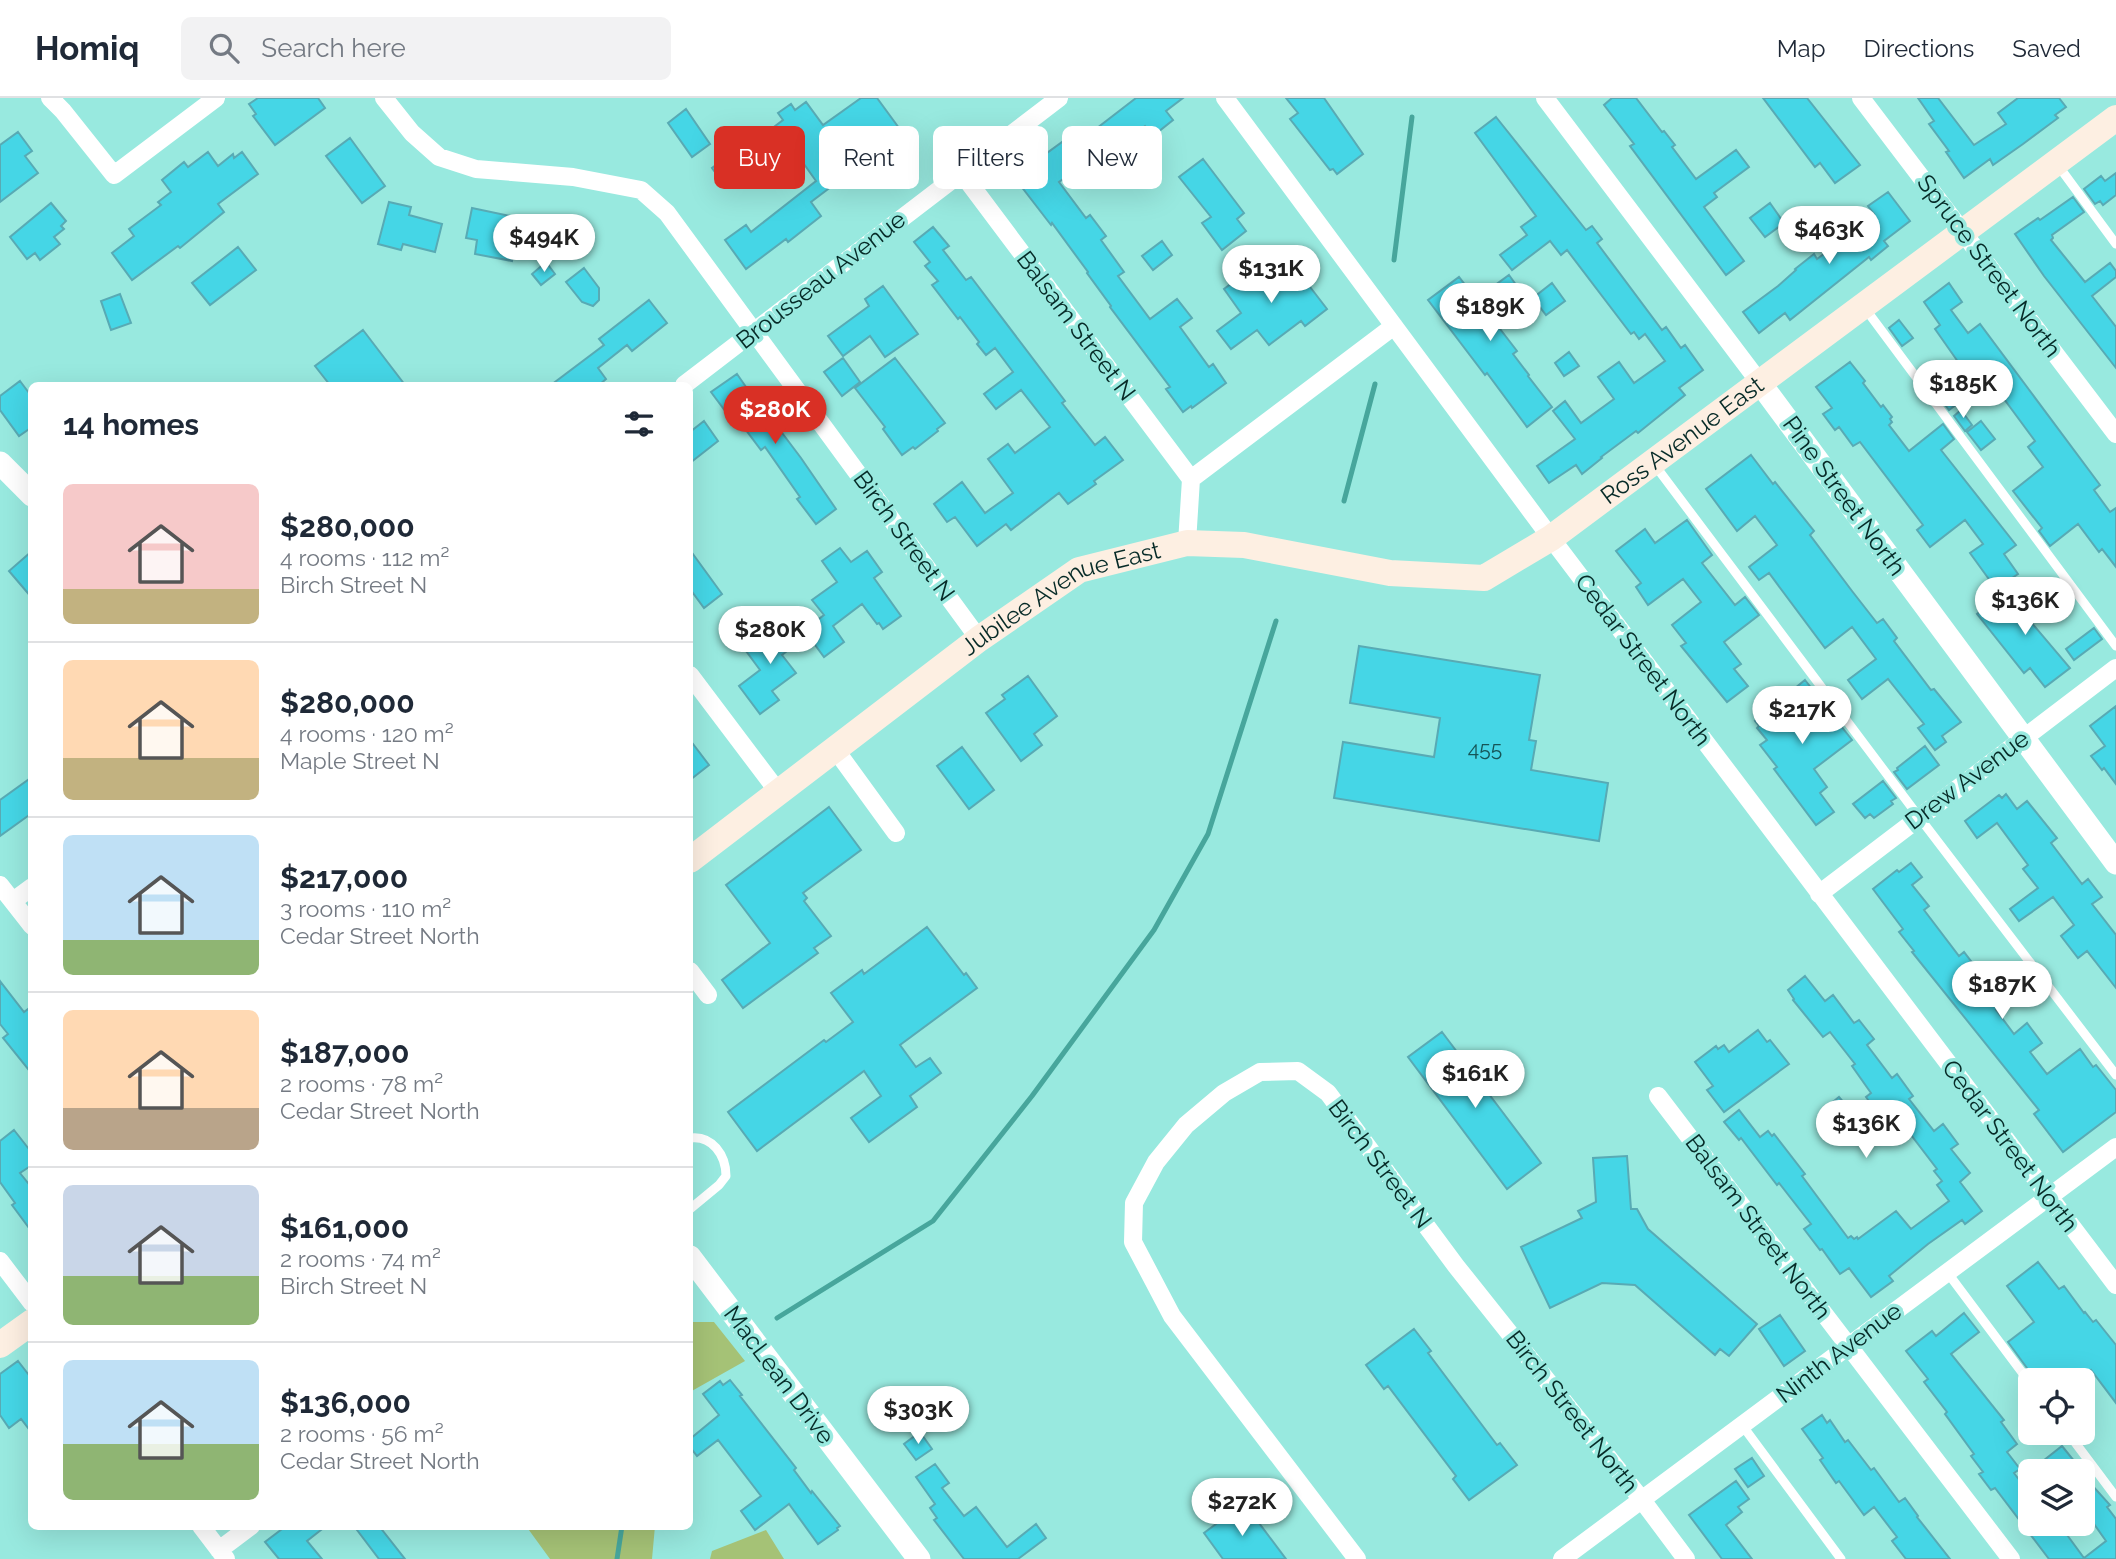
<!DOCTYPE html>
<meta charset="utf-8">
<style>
:root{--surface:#fff;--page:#f2f2f3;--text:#1f2937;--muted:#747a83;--line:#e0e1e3;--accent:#d93025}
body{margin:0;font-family:Raleway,sans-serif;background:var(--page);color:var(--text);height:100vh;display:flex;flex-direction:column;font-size:26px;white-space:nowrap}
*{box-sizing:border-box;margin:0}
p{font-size:23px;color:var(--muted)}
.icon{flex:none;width:38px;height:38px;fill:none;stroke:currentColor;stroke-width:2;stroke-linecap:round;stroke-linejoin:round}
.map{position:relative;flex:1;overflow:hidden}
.sheet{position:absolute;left:28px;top:284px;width:665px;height:1148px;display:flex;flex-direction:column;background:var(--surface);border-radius:10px;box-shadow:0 7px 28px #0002}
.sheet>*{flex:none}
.banner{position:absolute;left:714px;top:28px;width:665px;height:63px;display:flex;gap:14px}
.tools{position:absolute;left:2018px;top:1270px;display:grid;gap:14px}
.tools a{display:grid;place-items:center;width:77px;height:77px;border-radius:10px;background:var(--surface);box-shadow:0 7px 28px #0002;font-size:35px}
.price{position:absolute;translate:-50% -60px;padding:0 16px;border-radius:24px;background:#fff;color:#222;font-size:23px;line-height:46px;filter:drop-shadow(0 2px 4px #0008)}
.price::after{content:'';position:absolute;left:50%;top:42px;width:21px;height:16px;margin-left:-10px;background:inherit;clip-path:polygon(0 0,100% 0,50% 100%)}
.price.selected{background:var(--accent);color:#fff}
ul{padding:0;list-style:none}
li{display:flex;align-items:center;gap:21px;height:175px;padding:0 35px}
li+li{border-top:2px solid var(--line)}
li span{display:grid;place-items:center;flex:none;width:196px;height:140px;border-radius:10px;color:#555}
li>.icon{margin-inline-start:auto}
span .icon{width:84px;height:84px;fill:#fffc;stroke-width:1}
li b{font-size:30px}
h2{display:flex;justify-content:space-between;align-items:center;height:84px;padding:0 35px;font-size:30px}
.tag{padding:0 24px;border-radius:10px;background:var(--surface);box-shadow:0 7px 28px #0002;font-size:24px;line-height:63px}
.tag.selected{background:var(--accent);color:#fff}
header{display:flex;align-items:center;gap:42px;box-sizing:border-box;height:98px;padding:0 35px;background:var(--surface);border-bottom:2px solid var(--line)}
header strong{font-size:33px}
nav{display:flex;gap:38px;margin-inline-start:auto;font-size:24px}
.search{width:490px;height:63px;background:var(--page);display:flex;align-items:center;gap:18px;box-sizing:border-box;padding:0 24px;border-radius:10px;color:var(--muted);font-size:26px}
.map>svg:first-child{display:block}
.green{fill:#a5c276}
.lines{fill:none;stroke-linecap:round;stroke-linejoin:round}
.stream{stroke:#47a69c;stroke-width:5}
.building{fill:#45d6e6;stroke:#58aab4;stroke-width:2}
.service{stroke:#fff;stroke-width:9}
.minor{stroke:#fff;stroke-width:18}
.tertiary{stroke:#fff;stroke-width:23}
.secondary{stroke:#fdefe2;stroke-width:26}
.labels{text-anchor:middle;stroke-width:7;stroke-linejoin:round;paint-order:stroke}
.number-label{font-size:21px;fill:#165557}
.street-label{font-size:24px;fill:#062a27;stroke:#98e9df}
</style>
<header>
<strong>Homiq</strong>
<div class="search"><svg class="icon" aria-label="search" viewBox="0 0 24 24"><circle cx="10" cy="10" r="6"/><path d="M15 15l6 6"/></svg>Search here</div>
<nav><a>Map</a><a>Directions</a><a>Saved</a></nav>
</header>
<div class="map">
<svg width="2116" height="1461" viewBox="0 0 2116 1461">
<rect width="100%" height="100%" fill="#98e9df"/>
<path class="green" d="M690,1224H714L745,1263L690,1294Z
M526,1428H655L652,1461H550Z
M766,1432L784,1461H710L712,1453Z"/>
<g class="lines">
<path class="stream" d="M1394,162L1412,19
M1344,403L1375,286
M777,1220L933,1123L1032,998L1154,832L1208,736L1276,523
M617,1461L622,1428"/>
</g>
<path class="building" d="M258,0H318L325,10L275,47L253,18L256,16L249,6Z
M861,0H877L899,30L832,79L836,85L811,104L821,118L788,144L786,141L746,171L725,142L746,127L751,134L816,83L794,52L789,57L770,32L783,22L778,15L791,6L795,12L806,4L823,27Z
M1136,0H1183L1166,13L1173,22L1153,38L1145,28L1111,53L1107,49L1059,84L1086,120L1090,117L1106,138L1101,142L1124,174L1118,178L1150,221L1177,201L1192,220L1180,229L1209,269L1213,266L1226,285L1192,310L1191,308L1183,314L1166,291L1170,289L1110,209L1111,208L1087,175L1088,174L1052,125L1051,127L1014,79L1069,39L1075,47Z
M1286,0H1324L1363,56L1337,76L1333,71L1330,72L1290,21L1298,15Z
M1612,0H1636L1662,34L1664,33L1675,47L1672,49L1696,81L1736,52L1749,69L1714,95L1717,99L1704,109L1744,163L1726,177L1630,48L1634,46L1604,7Z
M1763,0H1807L1860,67L1835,85L1820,65L1815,69Z
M1918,0H1938L1974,47L2006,26L1998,15L2018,0H2059L2066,9L2055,17L2058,20L2023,46L1993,67L1990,61L1964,80L1946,54L1949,53L1929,26L1934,23Z
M686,11L710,46L692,59L668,25Z
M1496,19L1586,132L1592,128L1602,141L1597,145L1662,232L1666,229L1681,250L1685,247L1703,272L1679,290L1685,297L1638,335L1636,333L1601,359L1602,360L1582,376L1576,367L1549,385L1537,368L1575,341L1553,313L1565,303L1581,325L1614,301L1598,279L1619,264L1634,285L1665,263L1645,236L1639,241L1634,234L1631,236L1567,152L1561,157L1550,143L1512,172L1500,157L1527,137L1521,129L1536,118L1475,35Z
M18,34L32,53L25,58L38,75L0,104V47Z
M350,40L385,88L362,105L326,58Z
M740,49L751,64L723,85L712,70Z
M208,54L218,68L233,56L234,60L242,54L258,76L218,106L224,114L180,150L178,148L132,182L112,155L134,138L129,131L161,107L158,104L171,94L162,82L184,64L188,69Z
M1203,61L1244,115L1237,121L1246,133L1222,152L1202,125L1211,119L1179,79Z
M2116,75V97L2103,107L2100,103L2095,106L2084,91L2101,78L2105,83Z
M1888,94L1910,123L1884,143L1888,148L1871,162L1869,159L1790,222L1785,215L1759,235L1743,214L1778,188L1796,172L1795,171L1814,156L1817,161L1855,133L1874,116L1868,108Z
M2073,99L2084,114L2052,137L2053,140L2051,142L2085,184L2110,165L2116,173V179L2092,198L2116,229V270L2044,178L2015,136L2038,120L2040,122Z
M389,104L411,109L409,117L442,126L435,154L403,146L401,152L378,146Z
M51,105L66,123L61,128L64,131L54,139L60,146L40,162L35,155L27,161L10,139Z
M1770,105L1784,125L1765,139L1750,120Z
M472,110L520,120L512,163L475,156L477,142L466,140Z
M933,129L949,148L943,152L966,182L971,179L1065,303L1062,305L1095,347L1105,339L1123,362L1094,383L1096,386L1068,406L1059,395L1011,432L1006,426L977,448L955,419L947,424L934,406L962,384L985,415L1013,395L988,361L1008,346L1015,355L1050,329L1021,292L996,311L984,296L1013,274L995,250L986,257L977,246L979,244L960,219L958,221L932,187L938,183L925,168L930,164L914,144Z
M1162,143L1172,157L1153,172L1142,158Z
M238,149L256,172L210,207L192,185Z
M1287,159L1327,211L1305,228L1301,223L1269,247L1257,232L1231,251L1217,233L1241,215L1224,191L1240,179L1248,189Z
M546,164L555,176L541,187L532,176Z
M584,170L599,190V202L593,208L582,204L566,184Z
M1509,177L1519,191L1487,214L1517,253L1513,256L1529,277L1528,278L1552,309L1527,329L1487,275L1485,277L1428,202L1459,179L1476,201Z
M1552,185L1565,203L1546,217L1533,200Z
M1949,185L1962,204L1951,212L1968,235L1980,226L2100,387L2094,392L2110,414L2116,410V469L2102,451L2099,454L2078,426L2050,448L2039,433L2042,430L2013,393L2043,369L2028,349L2035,343L2004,301L2002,302L1998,296L1993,300L1983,286L1949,312L1940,300L1968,278L1935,231L1940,227L1924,204Z
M883,188L918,236L885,259L870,238L843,258L828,238L869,208L865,201Z
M120,196L131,225L111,232L101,203Z
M649,202L667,225L632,253L627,247L598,270L606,281L599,287H551L604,247L599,241Z
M1899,222L1913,240L1902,248L1889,230Z
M363,232L405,287H330L315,268Z
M1569,254L1579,268L1564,278L1555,265Z
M843,260L860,284L842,298L824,274Z
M895,260L945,325L937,331L938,333L915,351L913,349L902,357L883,331L885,329L855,290Z
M1850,264L1865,283L1863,285L1881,309L1883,307L1892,319L1890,321L1892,324L1889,327L1909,353L1943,326L1954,341L1941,352L2016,447L2004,456L2018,476L1996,491L1970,455L1983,446L1965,422L1930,449L1917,432L1923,427L1860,344L1853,348L1839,329L1835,332L1823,316L1832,310L1816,289Z
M737,276L762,312L764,311L801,360L836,411L816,426L797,401L800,399L765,349L761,352L730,311L726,314L711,294Z
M20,283L32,299V329L19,338L0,312V298Z
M1961,312L1972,327L1965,333L1954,318Z
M704,323L718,343L690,365V334Z
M1981,323L1995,341L1981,352L1967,334Z
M1751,357L1773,386L1775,384L1814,433L1810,437L1852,493L1877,525L1883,521L1897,540L1894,543L1931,592L1934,591L1961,624L1942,638L1946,644L1935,652L1918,630L1924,626L1888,581L1862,601L1848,582L1876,561L1852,529L1825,550L1769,475L1759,482L1749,469L1777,447L1755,418L1737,433L1706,391Z
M1687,422L1712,457L1702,465L1735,507L1745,499L1759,517L1724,544L1741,566L1734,571L1748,588L1727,604L1681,548L1686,545L1672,527L1701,504L1683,481L1648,507L1636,489L1641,485L1616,453L1645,431L1655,445Z
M840,450L851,464L867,453L882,474L874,480L901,518L883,531L879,525L877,526L862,506L833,528L844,544L824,559L804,532L824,517L812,502L837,484L822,463Z
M690,452L722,496L704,510L690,491Z
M32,453V500L9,473Z
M2046,494L2055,506L2031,524L2070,570L2045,589L2030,570L2024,575L1977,516L2002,497L2017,516Z
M787,522L802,541L782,557L796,575L772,593L779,602L760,616L739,588L760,572L746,553Z
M2094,530L2102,541L2074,562L2066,551Z
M1359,548L1540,577L1529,642L1536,643L1531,672L1608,685L1599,743L1334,700L1343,644L1434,659L1440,620L1350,605Z
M1028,578L1057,618L1034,636L1042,647L1021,663L986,615L1005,601L1002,597Z
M1805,582L1852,642L1814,671L1827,689L1820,695L1834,714L1816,727L1774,671L1777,669L1760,647L1767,642L1757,630L1759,628L1755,623Z
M2116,608V686L2104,670L2102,672L2091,658L2105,648L2090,628Z
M690,642L709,667L690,682Z
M1925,648L1939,667L1907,691L1894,674L1898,672L1897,670Z
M962,649L994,692L969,711L937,668Z
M32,679V715L0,738V702Z
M1883,683L1896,700L1891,703L1893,706L1874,720L1870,716L1865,720L1853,706Z
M2006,696L2017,711L2027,703L2057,740L2051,745L2082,786L2088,781L2102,799L2092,806L2116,837V890L2087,853L2078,860L2061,838L2074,827L2053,799L2019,823L2010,811L2038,790L2023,771L2028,767L1997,725L1977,740L1965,723L1999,697L2002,700Z
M829,709L861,752L803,795L807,800L804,803L831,838L814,850L818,855L743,910L722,882L770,845L726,787Z
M1911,765L1922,779L1912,787L1929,808L1924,812L1959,858L1964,854L1990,888L2021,865L2035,883L1996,912L2014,936L2027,925L2042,945L2030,954L2047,976L2080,951L2093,969L2096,967L2116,992V1014L2063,1054L2034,1016L2039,1012L1912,854L1914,853L1899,834L1903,831L1873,791L1897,772L1899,774Z
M927,829L964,877L966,875L977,890L900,947L916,969L930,960L941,975L910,998L917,1009L869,1044L851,1020L881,998L864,973L757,1053L728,1014L824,942L826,944L853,924L831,895L862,872L864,876Z
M1805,878L1825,903L1833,897L1854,925L1859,922L1874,941L1867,947L1892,980L1897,976L1913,998L1909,1001L1934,1033L1943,1026L1958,1046L1951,1051L1970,1075L1960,1084L1982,1113L1965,1126L1962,1122L1928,1146L1889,1178L1893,1183L1871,1199L1849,1170L1840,1176L1822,1151L1820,1152L1804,1131L1811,1126L1779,1085L1777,1087L1741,1040L1739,1042L1724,1024L1739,1012L1760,1039L1768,1033L1772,1038L1774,1036L1805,1076L1802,1078L1848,1140L1851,1138L1854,1141L1857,1139L1858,1141L1896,1113L1911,1131L1949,1103L1937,1087L1942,1083L1934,1073L1937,1071L1911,1037L1906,1041L1887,1018L1882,1021L1866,999L1871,995L1852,968L1855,966L1830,934L1823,939L1793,902L1794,901L1788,892Z
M0,883L24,914L32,908V976L3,940L8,936L0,926Z
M1758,932L1767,944L1770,942L1789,966L1724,1014L1707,992L1713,988L1695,964L1716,948L1718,951L1724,947L1729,954Z
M1442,934L1541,1065L1507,1091L1408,959Z
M1839,999L1855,1018L1838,1032L1822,1013Z
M14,1032L32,1055V1067L20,1075L32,1090V1134L12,1107L15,1105L0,1084V1043Z
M1627,1058L1631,1111H1637L1648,1131L1757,1226L1729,1258L1720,1251L1715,1257L1635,1187L1602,1185L1550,1210L1521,1149L1582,1120L1578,1113L1596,1104L1593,1060Z
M2038,1164L2059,1191L2064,1188L2084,1215L2085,1214L2093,1224L2096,1222L2116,1247V1305L2091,1272L2078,1283H2048L2042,1275L2035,1281L2008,1244L2034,1224L2007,1188Z
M1964,1215L1979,1234L1951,1256L2004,1322L2001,1324L2017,1346L2007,1354L2020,1371L2014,1375L2030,1396V1426H2059L2084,1460L2106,1443L2082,1409V1376L2110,1407L2107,1409L2116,1421V1461H2049L1995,1390L1991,1392L1979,1376L1983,1374L1971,1358L1974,1356L1945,1316L1947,1314L1924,1284L1928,1281L1906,1253L1932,1233L1936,1238Z
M1780,1217L1805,1253L1784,1268L1759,1231Z
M1414,1231L1431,1253L1428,1255L1497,1347L1500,1345L1517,1367L1469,1402L1453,1381L1456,1378L1388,1288L1384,1291L1366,1267Z
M18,1263L32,1281V1335L21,1321L9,1330L0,1317V1276Z
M730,1282L742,1297L740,1298L796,1370L794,1372L811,1395L812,1393L840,1428L837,1430L838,1432L818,1446L789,1406L755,1432L741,1413L761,1398L718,1342L697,1358L690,1349V1341L719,1317L703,1296L720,1283L723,1287Z
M1822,1317L1827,1325L1830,1322L1845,1344L1848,1342L1871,1372L1874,1370L1899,1404L1905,1400L1918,1418L1917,1419L1950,1461H1906L1892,1443L1897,1439L1874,1409L1864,1417L1839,1383L1836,1385L1820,1362L1823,1360L1802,1331Z
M920,1334L932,1351L916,1362L904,1346Z
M2062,1348L2075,1364L2080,1374H2051L2043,1363Z
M1752,1360L1764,1378L1748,1389L1735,1371Z
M935,1366L949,1385L942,1390L964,1418L976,1409L1007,1449L1036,1426L1046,1440L1018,1461H964L934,1422L937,1420L930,1410L935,1406L916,1379Z
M1736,1383L1749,1401L1738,1409L1742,1414L1726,1427L1752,1461H1722L1689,1417Z
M1244,1405L1286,1461H1223L1204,1435Z
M286,1428H326L307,1443L322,1461H279L265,1444Z
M354,1428H379L405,1461H379Z"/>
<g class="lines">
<path class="service" d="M2057,66L2116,146
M1864,209L2116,548
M1654,366L1919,719L2116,977
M690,1040C712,1037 726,1057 726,1078L719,1087L690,1111
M1947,1174L2030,1285
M1742,1327L1841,1461
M2068,1335L2116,1399"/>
<path class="minor" d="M50,0L63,13L114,77L216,0
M384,0L412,35L439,59L476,71L573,79L641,92L667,115L979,541
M1225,0L1551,440L2116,1187
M1545,0L1760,285
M1861,0L2116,336
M961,74L1191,381
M684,287L1059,0
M1187,445L1191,381L1394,228
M690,577L779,695
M835,651L896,735
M0,787L32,828
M1819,796L2116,570
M13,803L32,789
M690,873L708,897
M1658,998L2011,1461
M0,1163L32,1205
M201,1428L226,1461
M219,1452L251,1428
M1357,1461L1172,1218L1133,1144L1134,1105L1156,1064L1186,1027L1224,995L1260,974L1298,973L1328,995L1456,1168L1642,1402L1686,1461
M1562,1461L2116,1049"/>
<path class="tertiary" d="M1760,285L2116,765
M0,365L32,397
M690,1159L919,1461"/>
<g class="secondary">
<path id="s1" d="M690,762L979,541L1079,472L1187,445L1244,447L1390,475L1484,480L1551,440L2116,20"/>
<path d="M0,1247L32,1224"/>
</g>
</g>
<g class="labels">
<g class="number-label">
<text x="1485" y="658">455</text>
</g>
<g class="street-label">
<text transform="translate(1989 168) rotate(53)" y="8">Spruce Street North</text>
<text transform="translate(821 182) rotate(-38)" y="8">Brousseau Avenue</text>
<text transform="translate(1076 228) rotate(53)" y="8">Balsam Street N</text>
<text dy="8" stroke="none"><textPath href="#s1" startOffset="1138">Ross Avenue East</textPath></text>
<text transform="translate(1844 398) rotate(54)" y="8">Pine Street North</text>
<text transform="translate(904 438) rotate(54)" y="8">Birch Street N</text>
<text dy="8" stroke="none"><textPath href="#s1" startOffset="457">Jubilee Avenue East</textPath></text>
<text transform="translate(1643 562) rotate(53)" y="8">Cedar Street North</text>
<text transform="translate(1967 682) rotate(-37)" y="8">Drew Avenue</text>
<text transform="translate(2010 1048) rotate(53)" y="8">Cedar Street North</text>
<text transform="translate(1380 1066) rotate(53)" y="8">Birch Street N</text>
<text transform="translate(1758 1129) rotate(53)" y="8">Balsam Street North</text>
<text transform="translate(1839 1255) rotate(-37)" y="8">Ninth Avenue</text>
<text transform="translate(779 1277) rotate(53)" y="8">MacLean Drive</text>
<text transform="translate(1572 1314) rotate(52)" y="8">Birch Street North</text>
</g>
</g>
</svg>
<div class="tools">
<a><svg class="icon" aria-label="locate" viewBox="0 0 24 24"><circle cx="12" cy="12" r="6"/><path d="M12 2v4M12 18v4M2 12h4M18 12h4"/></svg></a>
<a><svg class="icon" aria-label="layers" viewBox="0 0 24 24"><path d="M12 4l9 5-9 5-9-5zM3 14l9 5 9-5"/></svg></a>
</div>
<b class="price" style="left:1829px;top:168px">$463K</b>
<b class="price" style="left:544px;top:176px">$494K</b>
<b class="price" style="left:1271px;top:207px">$131K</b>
<b class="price" style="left:1490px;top:245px">$189K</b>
<b class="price" style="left:1963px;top:322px">$185K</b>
<b class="price selected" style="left:775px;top:348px">$280K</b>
<b class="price" style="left:2025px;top:539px">$136K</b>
<b class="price" style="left:770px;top:568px">$280K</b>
<b class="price" style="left:1802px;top:648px">$217K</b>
<b class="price" style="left:2002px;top:923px">$187K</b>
<b class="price" style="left:1475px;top:1012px">$161K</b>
<b class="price" style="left:1866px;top:1062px">$136K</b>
<b class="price" style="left:918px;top:1348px">$303K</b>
<b class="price" style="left:1242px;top:1440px">$272K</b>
<div class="banner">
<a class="tag selected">Buy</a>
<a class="tag">Rent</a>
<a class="tag">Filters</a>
<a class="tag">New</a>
</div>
<section class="sheet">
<h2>14 homes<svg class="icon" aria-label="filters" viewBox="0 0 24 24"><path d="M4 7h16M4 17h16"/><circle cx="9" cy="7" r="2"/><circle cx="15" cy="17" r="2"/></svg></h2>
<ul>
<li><span style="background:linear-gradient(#f6c9c9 75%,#c2b280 0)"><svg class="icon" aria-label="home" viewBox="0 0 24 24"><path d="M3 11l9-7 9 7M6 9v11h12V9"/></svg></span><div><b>$280,000</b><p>4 rooms · 112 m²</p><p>Birch Street N</p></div></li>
<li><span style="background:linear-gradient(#ffd9b3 70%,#c2b280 0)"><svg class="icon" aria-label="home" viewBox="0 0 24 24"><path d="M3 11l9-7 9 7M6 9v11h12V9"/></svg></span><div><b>$280,000</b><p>4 rooms · 120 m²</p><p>Maple Street N</p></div></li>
<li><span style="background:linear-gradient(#bfe0f5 75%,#8fb573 0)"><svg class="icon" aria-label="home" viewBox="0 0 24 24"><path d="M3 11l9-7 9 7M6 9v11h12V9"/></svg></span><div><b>$217,000</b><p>3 rooms · 110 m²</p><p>Cedar Street North</p></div></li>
<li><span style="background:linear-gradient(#ffd9b3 70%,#b9a48a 0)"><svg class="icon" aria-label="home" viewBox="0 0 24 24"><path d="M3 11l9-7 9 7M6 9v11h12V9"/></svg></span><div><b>$187,000</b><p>2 rooms · 78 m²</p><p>Cedar Street North</p></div></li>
<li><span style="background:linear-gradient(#c9d6e8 65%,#8fb573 0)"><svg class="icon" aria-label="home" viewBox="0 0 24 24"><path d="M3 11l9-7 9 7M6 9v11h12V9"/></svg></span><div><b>$161,000</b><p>2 rooms · 74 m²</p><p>Birch Street N</p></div></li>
<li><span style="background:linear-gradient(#bfe0f5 60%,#8fb573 0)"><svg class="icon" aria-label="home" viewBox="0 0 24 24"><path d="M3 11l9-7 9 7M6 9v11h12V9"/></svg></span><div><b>$136,000</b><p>2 rooms · 56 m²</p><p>Cedar Street North</p></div></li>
</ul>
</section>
</div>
